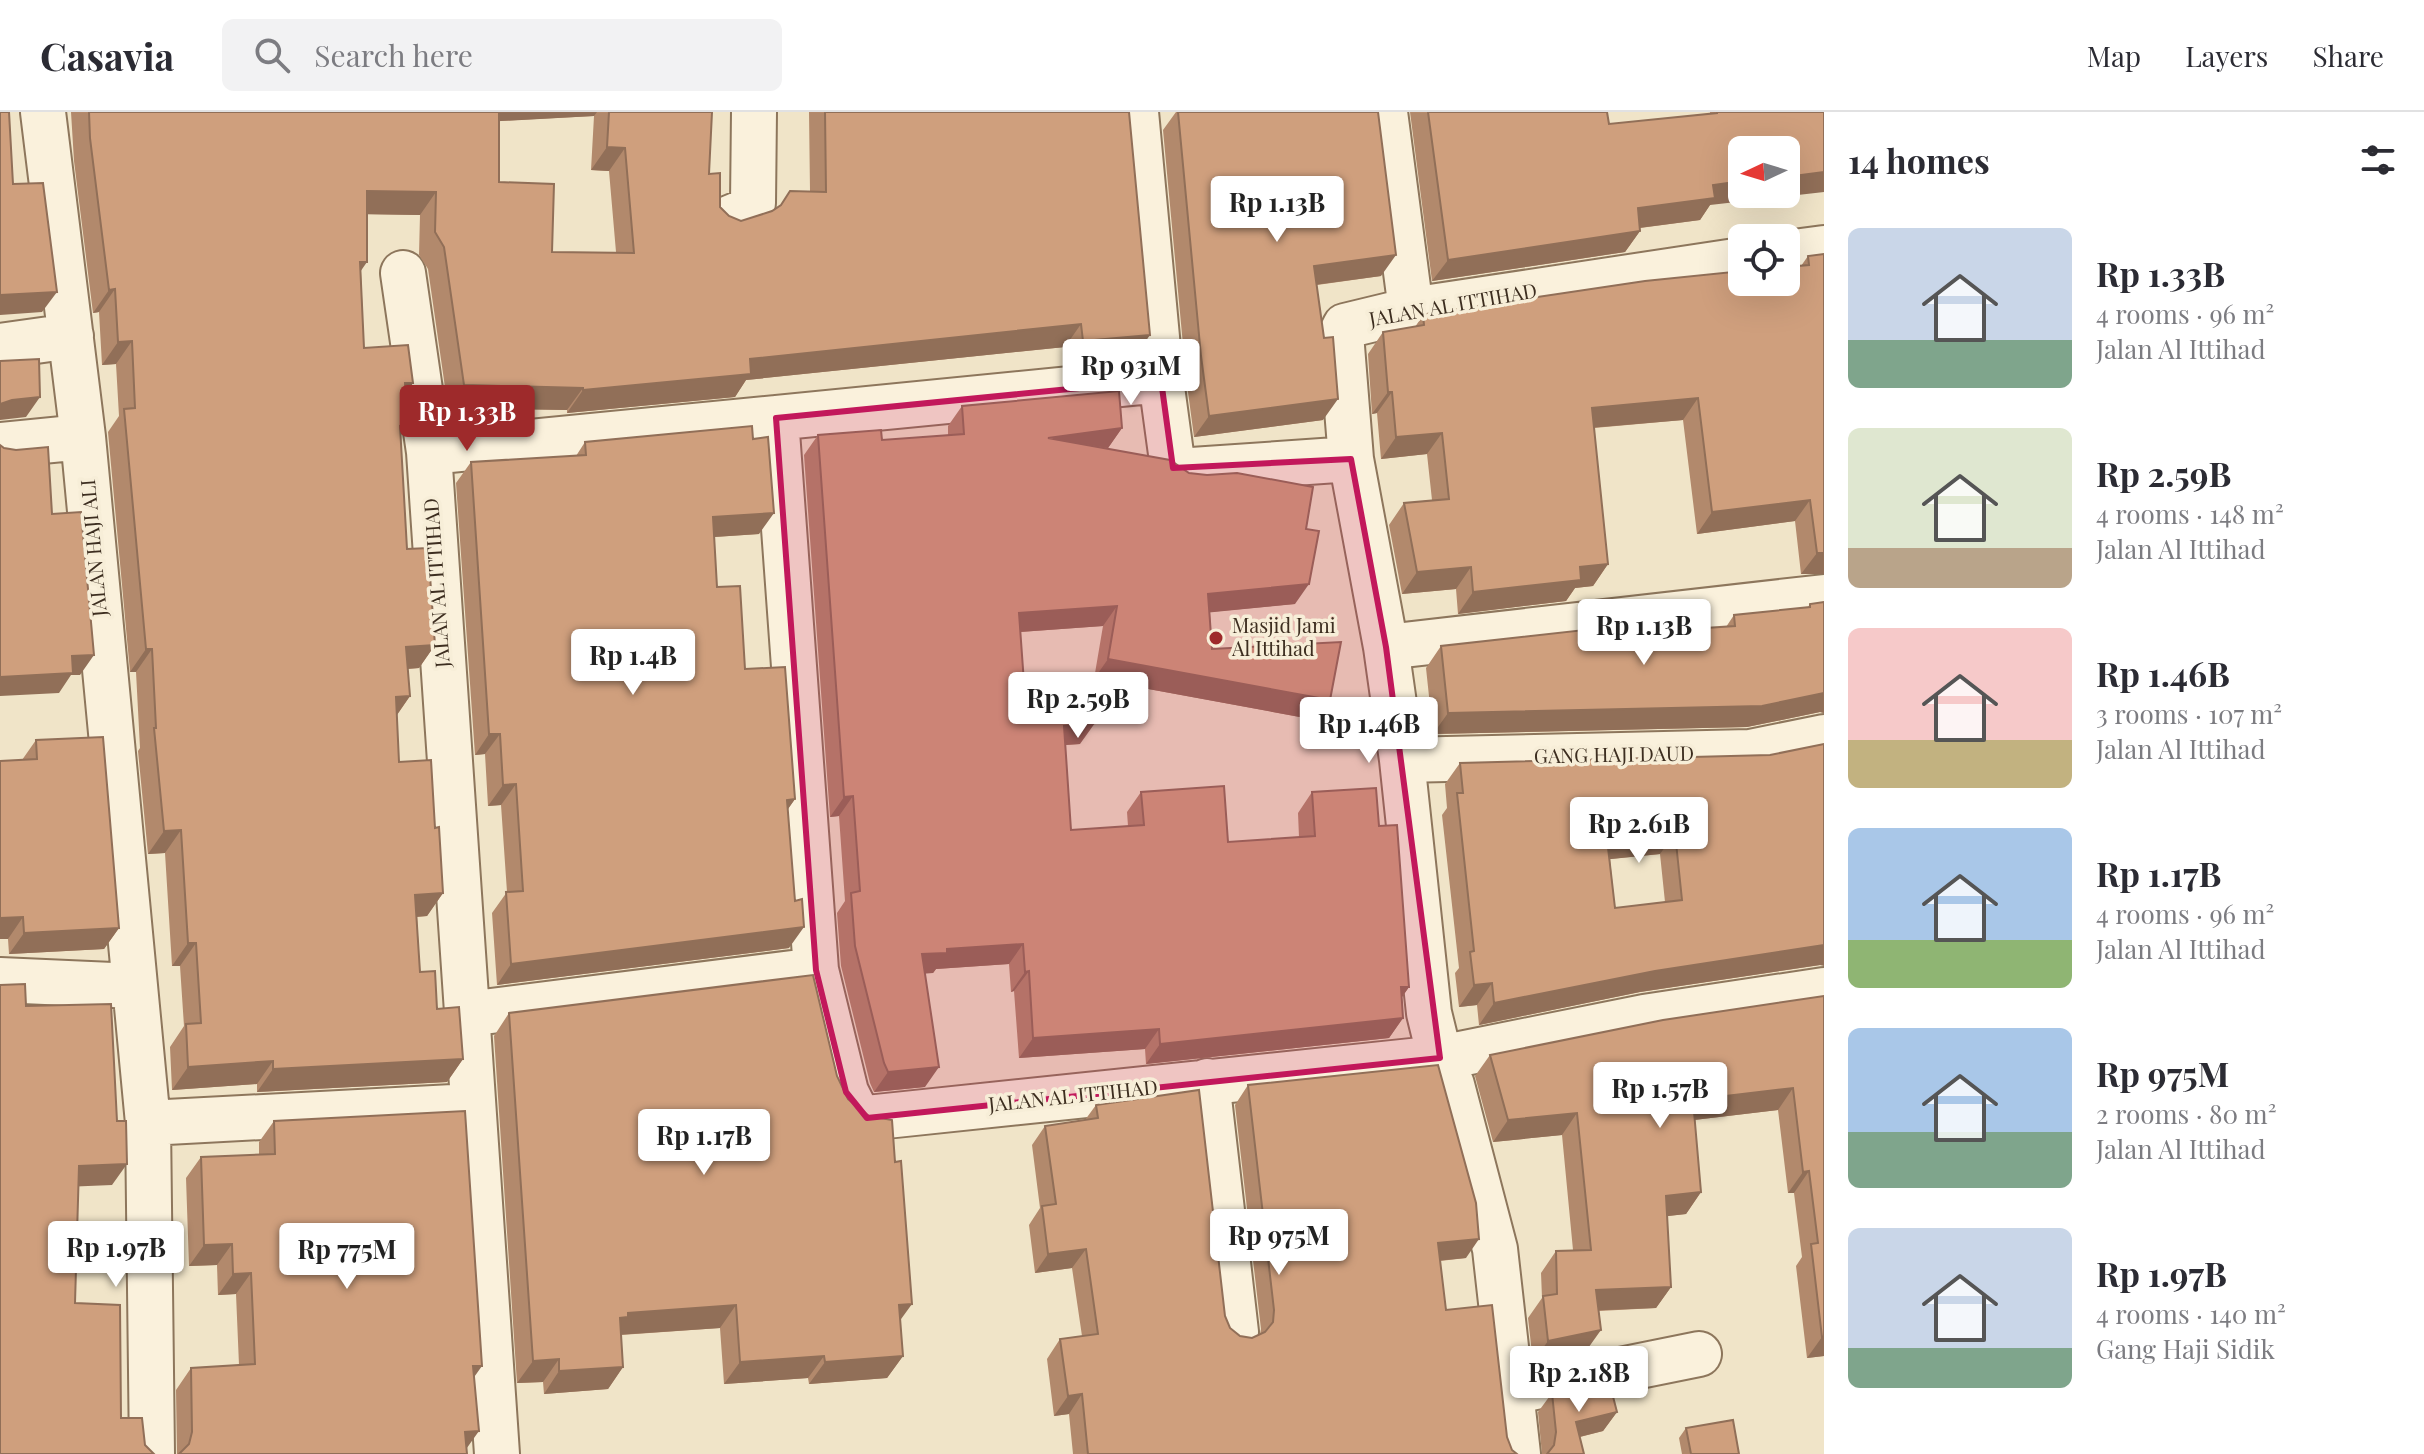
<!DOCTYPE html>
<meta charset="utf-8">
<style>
:root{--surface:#fff;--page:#f2f2f3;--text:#2b2b33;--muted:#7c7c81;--line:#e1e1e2;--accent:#9e2a2b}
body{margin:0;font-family:"Playfair Display",serif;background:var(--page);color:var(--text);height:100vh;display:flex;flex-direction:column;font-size:30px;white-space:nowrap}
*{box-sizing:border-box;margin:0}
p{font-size:26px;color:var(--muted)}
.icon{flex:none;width:44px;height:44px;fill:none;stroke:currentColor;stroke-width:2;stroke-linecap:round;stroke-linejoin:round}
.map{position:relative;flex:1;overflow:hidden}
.details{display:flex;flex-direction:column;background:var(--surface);width:600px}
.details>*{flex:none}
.needle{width:52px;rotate:266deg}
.tools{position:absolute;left:1728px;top:24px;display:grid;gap:16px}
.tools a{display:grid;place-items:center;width:72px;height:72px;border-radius:12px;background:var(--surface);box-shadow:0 8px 32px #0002;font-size:40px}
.price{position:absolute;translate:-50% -68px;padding:0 18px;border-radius:8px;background:#fff;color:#222;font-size:26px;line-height:52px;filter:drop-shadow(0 2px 4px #0008)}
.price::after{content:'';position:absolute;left:50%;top:48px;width:24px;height:18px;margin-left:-12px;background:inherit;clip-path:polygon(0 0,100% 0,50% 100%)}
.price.on{background:var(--accent);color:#fff}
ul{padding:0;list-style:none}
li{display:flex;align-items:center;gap:24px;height:200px;padding:0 24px}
li span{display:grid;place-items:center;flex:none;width:224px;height:160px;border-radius:12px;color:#555}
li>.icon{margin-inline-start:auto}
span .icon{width:96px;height:96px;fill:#fffc;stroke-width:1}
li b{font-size:34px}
h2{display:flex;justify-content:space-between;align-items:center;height:96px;padding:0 24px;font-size:34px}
header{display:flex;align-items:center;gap:48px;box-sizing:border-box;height:112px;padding:0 40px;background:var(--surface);border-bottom:2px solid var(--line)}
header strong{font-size:38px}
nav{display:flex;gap:44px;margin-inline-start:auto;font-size:28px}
.search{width:560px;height:72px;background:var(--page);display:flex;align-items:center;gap:20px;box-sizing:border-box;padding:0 28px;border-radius:12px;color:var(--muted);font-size:30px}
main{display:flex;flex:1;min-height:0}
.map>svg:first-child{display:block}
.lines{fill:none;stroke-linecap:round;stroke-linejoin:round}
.minor-casing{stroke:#8d765c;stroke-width:48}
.minor{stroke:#faf1dc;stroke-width:44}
.wall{fill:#b2896c;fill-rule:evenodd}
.shaded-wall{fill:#916f58}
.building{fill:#cf9f7d;stroke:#916f58;stroke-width:2;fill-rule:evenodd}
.marked{fill:#c2185b;fill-opacity:0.2;stroke:#c2185b;stroke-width:6;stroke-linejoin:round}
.poi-dot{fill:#9e2a2b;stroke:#f7eed8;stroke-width:3}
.labels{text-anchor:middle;stroke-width:7;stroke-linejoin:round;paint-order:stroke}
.street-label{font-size:20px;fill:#3d2e20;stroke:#f7eed8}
.poi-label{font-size:20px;fill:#3d2e20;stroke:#f7eed8;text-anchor:start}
</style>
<header>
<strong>Casavia</strong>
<div class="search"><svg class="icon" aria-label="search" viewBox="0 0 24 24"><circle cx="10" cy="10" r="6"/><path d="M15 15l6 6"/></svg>Search here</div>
<nav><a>Map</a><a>Layers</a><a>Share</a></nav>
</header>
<main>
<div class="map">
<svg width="1824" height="1342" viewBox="0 0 1824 1342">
<rect width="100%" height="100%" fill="#f0e4c8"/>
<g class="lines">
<defs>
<path id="minor" d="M43,0L83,325L148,1011L152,1342
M1136,0L1161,268L1172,349L1179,356L1192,358L1351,347
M1385,0L1411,198
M727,107L746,99L753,91L754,0
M1786,141L1824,136
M403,161L429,340
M0,234L71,224
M776,306L816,858L846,980L855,998L867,1006L1440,946L1644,905L1824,878
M0,333L83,325
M1386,535L1824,485
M1402,648L1750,640L1824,625
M0,868L135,874
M467,902L816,858
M1207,969L1236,1220
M148,1011L472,994
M1511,1280L1699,1242
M497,1342L429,340L1161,268
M1518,1342L1495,1137L1452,973L1440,946L1429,901L1402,648L1386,535L1351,347L1341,222L1345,214L1411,198L1742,148"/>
</defs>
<use href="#minor" class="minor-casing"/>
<use href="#minor" class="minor"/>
</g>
<path class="wall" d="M71,0H712L709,62L720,95L729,104L741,109L772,99L810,79L809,0H1129L1134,246L1067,252L1065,235L746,268L735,285L567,301V298L448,296L428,157L419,143L420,103L367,102L361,159L364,236L413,271L406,281L408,313L400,324L407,437L435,533L419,556L408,557L410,584L397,603L399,650L435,716L443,781L427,804L417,805L420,860L463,947L447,970L257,980V972L172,978L170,935L184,914L180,854H172L165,741L148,742L138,639L140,636L136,560H130L108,320L119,304L116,252L102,253L99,200L93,201L74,49ZM594,4L591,58L609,59L616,140H552L499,70V9Z
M1176,0H1378L1381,164L1317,173L1323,308L1194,325L1186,265L1163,18Z
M1410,0H1607L1609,12L1710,2V0H1824L1710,93L1700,108L1640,116V119L1625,140L1432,169Z
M1824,142V462H1801L1795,409L1697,422L1683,308L1594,316L1608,452L1593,474L1575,476L1566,489L1458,502L1456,477L1402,482L1389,413L1404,391L1432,388L1427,342L1381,347L1377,301L1372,302L1368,242L1383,220L1415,215L1423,203L1801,154L1808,144Z
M962,294L1122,316L1108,336L1295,492L1210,500L1212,537L1316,608L1094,567L1103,514L1020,520L1024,571L1080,632L1065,633L1071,718L1128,714L1127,700L1141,680L1228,730L1299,725L1298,701L1312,680L1379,714L1409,875L1402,885L1403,906L1389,926L1146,952L1145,937L1019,946L1014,879L1011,880L1009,852L936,857L933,861H925V975L874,980L870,971L841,854L837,801L845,789L839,704L830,705L804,343L818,323L882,328L948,324V314Z
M585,330L759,422L714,425L717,475L745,557L795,687L788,697L789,836L497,873L492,801L507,780L501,693L488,694L485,642L475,643L456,371L471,350L576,344Z
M1824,490V601L1820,600L1747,615L1433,622L1426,556L1441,534L1726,515L1734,503L1808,495L1810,492Z
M36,628L119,816L104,837L9,842L8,827L22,648Z
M1770,643L1820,853L1640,880L1479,913L1477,893L1459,895L1455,861L1459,856L1442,703L1447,696L1445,672L1460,651ZM1660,742L1665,790L1615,796L1610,747Z
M1824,884V1244L1807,1246L1796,1154L1802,1145L1794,1081H1788L1778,998L1694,1008L1701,1080L1686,1102L1667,1104L1671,1175L1656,1196L1599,1199L1586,1239L1533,1250L1528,1206L1542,1186L1541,1161L1556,1139L1573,1138L1562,1023L1493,1030L1475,964L1490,943Z
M509,901L837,964L903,1244L887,1266L809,1272L808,1266L724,1272L720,1216L621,1223L623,1255L608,1277L544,1282L543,1270L517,1271L494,924Z
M1248,973L1466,1146L1440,1149L1446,1198L1512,1338L1517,1342H1073L1069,1302L1054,1304L1047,1247L1060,1227L1082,1224L1072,1156L1035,1161L1029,1113L1040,1096L1032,1033L1045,1014L1085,1008L1096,993L1225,1204L1230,1216L1240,1224L1252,1226L1260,1222L1261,1217L1235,993Z
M274,1009L474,1266L466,1336L467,1342H177L176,1278L191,1256L239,1253L236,1182L218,1183L217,1153L189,1154L186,1066L201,1045L259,1043V1030Z
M1552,1281L1617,1300L1603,1319L1580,1325L1584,1342H1542L1538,1300Z
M1686,1316L1739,1342H1682L1679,1326Z"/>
<path class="shaded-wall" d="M490,0H597L594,4L483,10Z
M607,35L625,36L609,59L591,58Z
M1824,60V80L1710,93L1700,108L1623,118L1638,96L1713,73L1742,69V82H1786V65Z
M367,79L436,80L420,103L351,102Z
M1640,119L1625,140L1432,169L1448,148Z
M1396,143L1381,164L1299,175L1314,154Z
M360,150H367L351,173Z
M115,177L99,200L93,201L109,178Z
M57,180L42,200L0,203V183Z
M1081,212L1065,235L746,268L735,285L567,301L583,278L750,247Z
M1150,223L1134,246L1067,252L1083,229Z
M132,229L116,252L102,253L118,230Z
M405,271H413L397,294Z
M464,273L583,276L567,298L448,296Z
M1388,280H1392L1377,301L1372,302Z
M40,285L26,305L0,308V292L12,288Z
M1698,286L1683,308L1577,317L1592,296Z
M1338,287L1323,308L1194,325L1209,304Z
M408,313L392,336L400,314Z
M1122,316L1108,336L1048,326Z
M1442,321L1427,342L1381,347L1396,325Z
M1810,388L1795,409L1697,422L1712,400Z
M774,401L759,422L699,426L713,405Z
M1817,441H1824V462H1801Z
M1608,452L1593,474L1575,476L1566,489L1458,502L1473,480L1580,455Z
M1471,455L1456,477L1402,482L1417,460Z
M1309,472L1295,492L1194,502L1208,482Z
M1117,494L1103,514L1005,521L1019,501Z
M435,533L419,556L390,558L406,535Z
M146,537H152L136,560H130Z
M94,543L80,563H71L59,581L0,584V565L72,544Z
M1108,547L1330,588L1316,608L1094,567Z
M1824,581V601L1820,600L1747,615L1433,622L1448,601Z
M410,584L394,607L396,585Z
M1095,611L1080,632L1050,634L1064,614Z
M489,622H500L485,642L475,643Z
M516,672L501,693L488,694L503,673Z
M853,684L839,704L830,705L844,685Z
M795,687L780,708L787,688Z
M181,718L165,741L148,742L164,719Z
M1675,721L1660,742L1592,749L1607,727Z
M443,781L427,804L399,806L415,783Z
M23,805L8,827H0V806Z
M804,815L789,836L497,873L511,852Z
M119,816L104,837L9,842L24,821Z
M188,831H196L180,854H172Z
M1023,832L1009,852L936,857L933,861L908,863L922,842L947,837Z
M1824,833V854L1820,853L1640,880L1479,913L1494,891L1655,859Z
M1029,859L1014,879L1011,880L1025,860Z
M1492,871L1477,893L1459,895L1474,873Z
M1401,875H1409L1395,895Z
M1403,906L1389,926L1146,952L1160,932Z
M1159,917L1145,937L1019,946L1033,926Z
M463,947L447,970L257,980L273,957Z
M273,949L257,972L172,978L188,955Z
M939,955L925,975L874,980L888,960Z
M1793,976L1778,998L1677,1010L1693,988Z
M1577,1001L1562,1023L1493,1030L1508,1008Z
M127,1052L112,1073L64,1075L79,1054Z
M1809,1059L1794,1081H1788L1803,1060Z
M1701,1080L1686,1102L1651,1106L1666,1084Z
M1479,1127L1466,1146L1425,1150L1438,1131Z
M232,1132L217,1153L189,1154L204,1133Z
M1086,1137L1072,1156L1035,1161L1048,1142Z
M251,1161L236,1182L218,1183L233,1162Z
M1671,1175L1656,1196L1581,1199L1596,1178Z
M912,1192L896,1214L899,1193Z
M736,1193L720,1216L616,1223L620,1206L628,1201Z
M1601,1218L1586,1239L1533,1250L1548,1229Z
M1824,1224V1244L1807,1246L1822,1225Z
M824,1244L808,1266L724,1272L740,1250Z
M903,1244L887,1266L809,1272L825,1250Z
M559,1247L543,1270L517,1271L533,1249Z
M473,1254H482L467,1275Z
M623,1255L608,1277L544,1282L559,1259Z
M1082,1282L1069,1302L1054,1304L1068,1284Z
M1617,1300L1603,1319L1563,1329L1576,1310Z
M479,1319L464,1340L465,1320Z"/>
<path class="building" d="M0,0H9L13,72L43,71L57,180L0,183Z
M89,0H499V70L554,72L552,140L634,141L625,36L607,35L609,0H712L709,62L720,61V95L729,104L741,109L772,99L781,93L790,79L826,80L825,0H1129L1150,223L1083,229L1081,212L750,247L751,262L583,278V276L464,273L444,135L435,120L436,80L367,79V150H360L364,236L408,233L413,271H405L408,313L400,314L407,437L428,436L435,533L406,535L410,584L396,585L399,650L431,648L435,716L439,715L443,781L415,783L420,860L435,859L437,897L459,895L463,947L273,957V949L188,955L186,912L201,911L196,831H188L181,718L164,719L154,616H156L152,537H146L124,297L135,296L132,229L118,230L115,177L109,178L90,26Z
M1178,0H1378L1396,143L1314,154L1324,226L1333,225L1338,287L1209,304L1201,244Z
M1428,0H1607L1609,12L1717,1V0H1824V60L1786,65V38H1742V69L1713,73L1715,86L1638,96L1640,119L1448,148Z
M1824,142V441H1817L1810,388L1712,400L1698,286L1592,296L1608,452L1580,455L1581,468L1473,480L1471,455L1417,460L1404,391L1449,387L1442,321L1396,325L1392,280H1388L1383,220L1424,213L1423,203L1431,201L1645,169L1742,159V170H1786V155L1809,153L1808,144Z
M39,247L40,285L12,288L0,292V249Z
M1119,279L1122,316L1048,326L1170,348L1189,361L1207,363L1237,361L1313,375L1306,417L1319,419L1309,472L1208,482L1212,537L1341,530L1330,588L1108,547L1117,494L1019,501L1024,571L1091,567L1095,611L1064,614L1071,718L1144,713L1141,680L1224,674L1228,730L1315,724L1312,680L1376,676L1379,714L1397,713L1409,875H1401L1403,906L1160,932L1159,917L1033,926L1029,859L1025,860L1023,832L947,837V841L922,842L939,955L888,960L884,951L855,834L851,781L860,779L853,684L844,685L818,323L881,318L882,328L964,322L962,294Z
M752,314L753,327L768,325L774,401L713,405L717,475L740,474L745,557L785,555L795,687L787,688L795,789L802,787L804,815L511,852L506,780L523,779L516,672L503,673L500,622H489L471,350L586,343L585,330Z
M0,333L4,336L16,338L48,335L52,402L81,400L94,543L72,544L73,561L0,565Z
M1824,490V581L1762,594L1448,601L1441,534L1584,518V524L1735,514L1734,503L1810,495V492Z
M103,625L119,816L24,821L23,805L0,806V649L37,647L36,628Z
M1824,632V833L1655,859L1494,891L1492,871L1474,873L1470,840L1474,839L1457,681H1463L1460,651L1770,643ZM1675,721L1682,788L1615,796L1607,727Z
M813,863L837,964L848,987L869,1004L892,1008L895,1050L901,1049L912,1192L899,1193L903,1244L825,1250L824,1244L740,1250L736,1193L628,1201V1205L620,1206L623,1255L559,1259V1247L533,1249L509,901Z
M25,872L26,894L111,892L117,1009H126L127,1052L79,1054L75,1191L120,1193L121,1306H142L145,1333L154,1342H0V873Z
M1824,884V1224L1822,1225L1811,1132L1818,1131L1809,1059L1803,1060L1793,976L1693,988L1701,1080L1666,1084L1671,1175L1596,1178L1601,1218L1548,1229L1543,1184L1557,1182L1556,1139L1591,1138L1577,1001L1508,1008L1490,943L1663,908Z
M1438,953L1476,1091L1479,1127L1438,1131L1446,1198L1492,1193L1507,1325L1512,1338L1517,1342H1088L1082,1282L1068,1284L1060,1227L1098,1222L1086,1137L1048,1142L1042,1094L1056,1092L1045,1014L1098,1006L1096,993L1199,978L1225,1204L1230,1216L1240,1224L1252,1226L1265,1220L1273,1210L1274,1198L1248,973Z
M465,999L482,1254H473L479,1319L465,1320L467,1342H179L189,1332L192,1320L191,1256L255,1252L251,1161L233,1162L232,1132L204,1133L201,1045L275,1042L274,1009Z
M1609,1269L1617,1300L1576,1310L1584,1342H1547L1554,1333L1556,1320L1552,1281Z
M1733,1308L1739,1342H1691L1686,1316Z"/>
<path class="marked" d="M1161,268L1173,356L1351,347L1386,535L1440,946L867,1006L846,980L816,858L776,306Z"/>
<circle class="poi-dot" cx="1216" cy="526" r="8"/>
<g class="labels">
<g class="street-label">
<text transform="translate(1453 193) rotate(-10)" y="7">JALAN AL ITTIHAD</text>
<text transform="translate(94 436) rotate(-95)" y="7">JALAN HAJI ALI</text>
<text transform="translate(437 471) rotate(-94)" y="7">JALAN AL ITTIHAD</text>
<text transform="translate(1614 643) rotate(-1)" y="7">GANG HAJI DAUD</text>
<text transform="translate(1073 984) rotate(-6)" y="7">JALAN AL ITTIHAD</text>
</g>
<g class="poi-label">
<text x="1232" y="521">Masjid Jami<tspan x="1232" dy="23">Al Ittihad</tspan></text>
</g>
</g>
</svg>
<div class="tools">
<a><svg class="needle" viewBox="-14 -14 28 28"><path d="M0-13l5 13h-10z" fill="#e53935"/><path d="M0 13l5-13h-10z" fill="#7c7c81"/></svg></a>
<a><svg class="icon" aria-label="locate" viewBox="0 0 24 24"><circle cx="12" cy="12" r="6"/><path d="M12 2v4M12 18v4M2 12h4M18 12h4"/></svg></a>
</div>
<b class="price" style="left:1277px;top:132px">Rp 1.13B</b>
<b class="price" style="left:1131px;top:295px">Rp 931M</b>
<b class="price on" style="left:467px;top:341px">Rp 1.33B</b>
<b class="price" style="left:1644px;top:555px">Rp 1.13B</b>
<b class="price" style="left:633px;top:585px">Rp 1.4B</b>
<b class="price" style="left:1078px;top:628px">Rp 2.59B</b>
<b class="price" style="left:1369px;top:653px">Rp 1.46B</b>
<b class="price" style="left:1639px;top:753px">Rp 2.61B</b>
<b class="price" style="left:1660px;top:1018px">Rp 1.57B</b>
<b class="price" style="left:704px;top:1065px">Rp 1.17B</b>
<b class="price" style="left:1279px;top:1165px">Rp 975M</b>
<b class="price" style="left:116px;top:1177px">Rp 1.97B</b>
<b class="price" style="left:347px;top:1179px">Rp 775M</b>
<b class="price" style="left:1579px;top:1302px">Rp 2.18B</b>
</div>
<section class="details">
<h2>14 homes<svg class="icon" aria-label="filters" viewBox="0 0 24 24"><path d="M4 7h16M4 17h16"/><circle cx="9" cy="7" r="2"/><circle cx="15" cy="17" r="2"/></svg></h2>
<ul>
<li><span style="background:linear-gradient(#c9d6e8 70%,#7fa58c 0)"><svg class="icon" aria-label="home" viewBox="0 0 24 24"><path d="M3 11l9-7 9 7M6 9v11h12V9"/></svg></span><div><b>Rp 1.33B</b><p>4 rooms · 96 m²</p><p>Jalan Al Ittihad</p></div></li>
<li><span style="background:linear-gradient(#dfe7d0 75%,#b9a48a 0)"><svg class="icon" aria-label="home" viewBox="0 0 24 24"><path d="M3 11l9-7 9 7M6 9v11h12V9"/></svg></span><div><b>Rp 2.59B</b><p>4 rooms · 148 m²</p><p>Jalan Al Ittihad</p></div></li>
<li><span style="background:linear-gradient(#f6c9c9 70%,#c2b280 0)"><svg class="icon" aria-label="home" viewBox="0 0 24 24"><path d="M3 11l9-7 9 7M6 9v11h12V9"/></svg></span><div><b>Rp 1.46B</b><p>3 rooms · 107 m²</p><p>Jalan Al Ittihad</p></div></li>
<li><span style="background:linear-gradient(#a9c7e8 70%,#8fb573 0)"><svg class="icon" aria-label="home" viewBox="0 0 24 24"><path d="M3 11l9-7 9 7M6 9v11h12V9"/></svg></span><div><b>Rp 1.17B</b><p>4 rooms · 96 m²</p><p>Jalan Al Ittihad</p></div></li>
<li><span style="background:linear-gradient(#a9c7e8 65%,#7fa58c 0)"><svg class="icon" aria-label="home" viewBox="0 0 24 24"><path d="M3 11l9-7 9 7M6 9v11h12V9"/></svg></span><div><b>Rp 975M</b><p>2 rooms · 80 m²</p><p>Jalan Al Ittihad</p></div></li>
<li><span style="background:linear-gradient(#c9d6e8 75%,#7fa58c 0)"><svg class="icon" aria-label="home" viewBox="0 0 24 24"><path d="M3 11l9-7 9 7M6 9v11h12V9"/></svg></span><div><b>Rp 1.97B</b><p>4 rooms · 140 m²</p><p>Gang Haji Sidik</p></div></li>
</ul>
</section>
</main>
